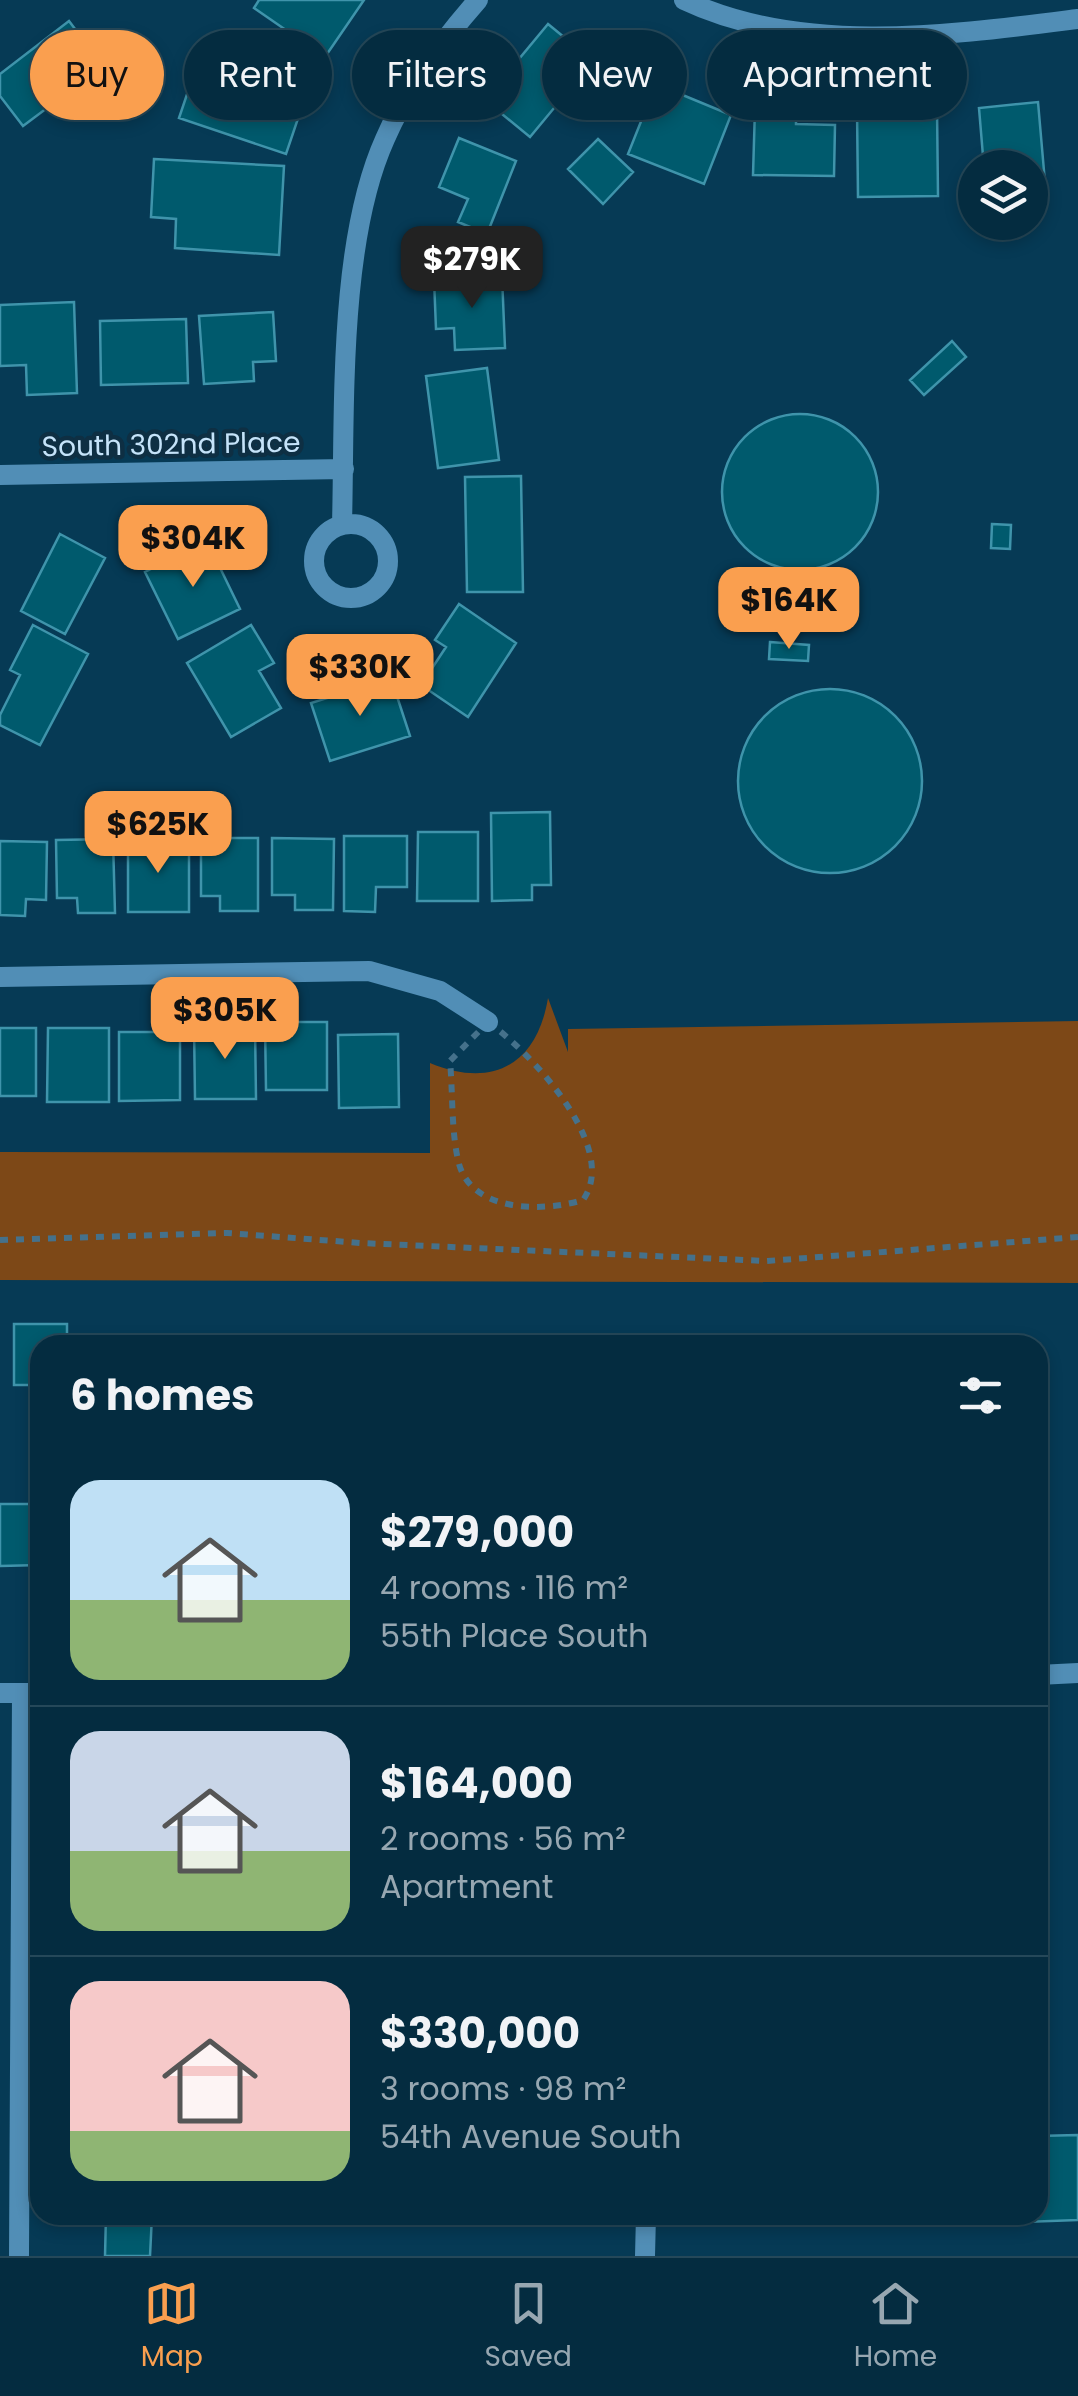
<!DOCTYPE html>
<meta charset="utf-8">
<style>
:root{--surface:#042c40;--page:#0d3447;--text:#f1f3f6;--muted:#97a7b1;--line:#254859;--accent:#fa9f4f}
body{margin:0;font-family:Poppins,sans-serif;background:var(--page);color:var(--text);height:100vh;display:flex;flex-direction:column;font-size:38px;white-space:nowrap}
*{box-sizing:border-box;margin:0}
p{font-size:32px;color:var(--muted)}
.icon{flex:none;width:55px;height:55px;fill:none;stroke:currentColor;stroke-width:2;stroke-linecap:round;stroke-linejoin:round}
.map{position:relative;flex:1;overflow:hidden}
.drawer{position:absolute;left:30px;top:1335px;width:1018px;height:890px;display:flex;flex-direction:column;background:var(--surface);border-radius:30px;box-shadow:0 5px 15px #0003,0 0 0 2px var(--line)}
.drawer>*{flex:none}
.guide{position:absolute;left:30px;top:30px;width:1020px;height:90px;display:flex;gap:20px}
.fabs{position:absolute;left:958px;top:150px;display:grid;gap:20px}
.fabs a{display:grid;place-items:center;width:90px;height:90px;border-radius:50%;background:var(--surface);box-shadow:0 5px 15px #0003,0 0 0 2px var(--line);font-size:50px}
.price{position:absolute;translate:-50% -85px;padding:0 22px;border-radius:20px;background:var(--accent);color:#111;font-size:32px;line-height:65px;filter:drop-shadow(0 2px 5px #0008)}
.price::after{content:'';position:absolute;left:50%;top:60px;width:30px;height:22px;margin-left:-15px;background:inherit;clip-path:polygon(0 0,100% 0,50% 100%)}
.price.active{background:#222;color:#fff}
ul{padding:0;list-style:none}
li{display:flex;align-items:center;gap:30px;height:250px;padding:0 40px}
li+li{border-top:2px solid var(--line)}
li span{display:grid;place-items:center;flex:none;width:280px;height:200px;border-radius:30px;color:#555}
li>.icon{margin-inline-start:auto}
span .icon{width:120px;height:120px;fill:#fffc;stroke-width:1}
li b{font-size:42px}
h2{display:flex;justify-content:space-between;align-items:center;height:120px;padding:0 40px;font-size:42px}
.tag{padding:0 35px;border-radius:45px;background:var(--surface);box-shadow:0 5px 15px #0003,0 0 0 2px var(--line);font-size:35px;line-height:90px}
.tag.active{background:var(--accent);color:#111}
.dock{display:flex;justify-content:space-around;align-items:center;height:140px;border-top:2px solid var(--line);background:var(--surface);font-size:28px;color:var(--muted)}
.dock a{display:grid;justify-items:center;gap:5px}
.dock .active{color:var(--accent)}
.map>svg:first-child{display:block}
.green{fill:#7d4817}
.building{fill:#005a6d;stroke:#3f94ab;stroke-width:2.5}
.lines{fill:none;stroke-linecap:round;stroke-linejoin:round}
.path{stroke:#45718b;stroke-width:6;stroke-dasharray:8 8;stroke-linecap:butt}
.minor{stroke:#518eb6;stroke-width:20}
.labels{text-anchor:middle;stroke-width:9;stroke-linejoin:round;paint-order:stroke}
.street-label{font-size:28px;fill:#c5e3f9;stroke:#0e2f43}
</style>
<div class="map">
<svg width="1078" height="2256" viewBox="0 0 1078 2256">
<rect width="100%" height="100%" fill="#063a55"/>
<path class="green" d="M548,998L568,1052V1029L1078,1021V1283L0,1280V1152L430,1153V1063C492,1089 537,1065 548,998Z"/>
<path class="building" d="M259,0H364L325,57L254,8Z
M69,21L103,66L23,126L0,96V74Z
M548,24L593,61L530,137L485,100Z
M235,39L254,45L250,62L310,83L286,154L179,118L203,47L229,56Z
M656,84L731,115L704,184L628,154Z
M1038,102L1046,194L1030,195V168H984L979,108Z
M755,108L796,109V124L835,125L834,176L753,175Z
M937,108L938,196L858,197L857,109Z
M459,138L516,161L487,234L458,222L468,199L439,187Z
M598,139L633,172L603,204L568,169Z
M154,159L284,166L279,255L175,248L176,219L151,217Z
M502,276L505,348L455,350L454,328L436,329L434,279Z
M74,302L77,393L27,395L26,365L0,366V305Z
M273,312L276,361L253,362L254,381L204,384L199,316Z
M186,319L188,383L101,385L100,321Z
M952,341L966,357L924,395L910,380Z
M487,368L499,460L438,468L426,376Z
M722 492a78 78 0 1 1 156 0a78 78 0 1 1-156 0Z
M521,476L523,592H467L465,477Z
M992,524L1011,525L1010,549L991,548Z
M60,534L105,558L65,634L21,611Z
M207,541L240,609L178,639L145,572Z
M459,604L516,643L468,717L421,685L446,647L435,640Z
M33,625L88,654L40,745L0,725V715L20,675L10,670Z
M251,625L274,663L259,671L281,708L231,737L187,663Z
M770,642L809,645L808,661L769,659Z
M391,678L410,736L330,761L311,703Z
M738 781a92 92 0 1 1 184 0a92 92 0 1 1-184 0Z
M550,812L551,885H532V900L492,901L491,813Z
M418,832H478V901H417Z
M344,836H407V887H376L375,912L344,911Z
M201,838H258V911H220V896H201Z
M272,838L334,839L333,910H295V895H272Z
M113,839L115,913H78L77,898H57L56,840Z
M128,840L189,841V912H128Z
M0,841L47,842L46,900L26,899L25,916L0,915Z
M265,1022H327V1090H266Z
M255,1024L256,1099H195L194,1025Z
M0,1028H36V1096H0Z
M48,1028H109V1102H47Z
M119,1032H180V1100L119,1101Z
M398,1034L399,1107L339,1108L338,1035Z
M14,1324H67V1345H40V1385H14Z
M239,1342V1345H185V1343Z
M1038,1489H1040V1591H1038Z
M0,1504H40V1565L0,1566Z
M1078,2135V2220L1024,2222V2215H1038V2136Z
M106,2215H152L150,2256H105Z"/>
<g class="lines">
<path class="path" d="M488,1022C528,1050 621,1147 583,1200C544,1212 473,1213 459,1164C451,1133 453,1094 450,1061Z
M0,1240L227,1233L361,1243L767,1261L1078,1237"/>
<path class="minor" d="M684,0C802,56 951,35 1078,19
M0,475L344,469
M342,524C345,410 338,243 385,139C407,88 441,42 478,0
M314 561a37 37 0 1 1 74 0a37 37 0 1 1-74 0Z
M0,977L369,971L440,991L488,1022
M1038,1675L1078,1673
M0,1693H40
M19,2256L22,1693
M645,2256L646,2215"/>
</g>
<g class="labels">
<g class="street-label">
<text transform="translate(171 444) rotate(-1)" y="10">South 302nd Place</text>
</g>
</g>
</svg>
<div class="fabs">
<a><svg class="icon" aria-label="layers" viewBox="0 0 24 24"><path d="M12 4l9 5-9 5-9-5zM3 14l9 5 9-5"/></svg></a>
</div>
<b class="price active" style="left:472px;top:311px">$279K</b>
<b class="price" style="left:193px;top:590px">$304K</b>
<b class="price" style="left:789px;top:652px">$164K</b>
<b class="price" style="left:360px;top:719px">$330K</b>
<b class="price" style="left:158px;top:876px">$625K</b>
<b class="price" style="left:225px;top:1062px">$305K</b>
<div class="guide">
<a class="tag active">Buy</a>
<a class="tag">Rent</a>
<a class="tag">Filters</a>
<a class="tag">New</a>
<a class="tag">Apartment</a>
</div>
<section class="drawer">
<h2>6 homes<svg class="icon" aria-label="filters" viewBox="0 0 24 24"><path d="M4 7h16M4 17h16"/><circle cx="9" cy="7" r="2"/><circle cx="15" cy="17" r="2"/></svg></h2>
<ul>
<li><span style="background:linear-gradient(#bfe0f5 60%,#8fb573 0)"><svg class="icon" aria-label="home" viewBox="0 0 24 24"><path d="M3 11l9-7 9 7M6 9v11h12V9"/></svg></span><div><b>$279,000</b><p>4 rooms · 116 m²</p><p>55th Place South</p></div></li>
<li><span style="background:linear-gradient(#c9d6e8 60%,#8fb573 0)"><svg class="icon" aria-label="home" viewBox="0 0 24 24"><path d="M3 11l9-7 9 7M6 9v11h12V9"/></svg></span><div><b>$164,000</b><p>2 rooms · 56 m²</p><p>Apartment</p></div></li>
<li><span style="background:linear-gradient(#f6c9c9 75%,#8fb573 0)"><svg class="icon" aria-label="home" viewBox="0 0 24 24"><path d="M3 11l9-7 9 7M6 9v11h12V9"/></svg></span><div><b>$330,000</b><p>3 rooms · 98 m²</p><p>54th Avenue South</p></div></li>
</ul>
</section>
</div>
<nav class="dock">
<a class="active"><svg class="icon" aria-label="map" viewBox="0 0 24 24"><path d="M3 6l6-2 6 2 6-2v14l-6 2-6-2-6 2zM9 4v14M15 6v14"/></svg>Map</a>
<a><svg class="icon" aria-label="saved" viewBox="0 0 24 24"><path d="M7 4h10v16l-5-4-5 4z"/></svg>Saved</a>
<a><svg class="icon" aria-label="home" viewBox="0 0 24 24"><path d="M3 11l9-7 9 7M6 9v11h12V9"/></svg>Home</a>
</nav>
